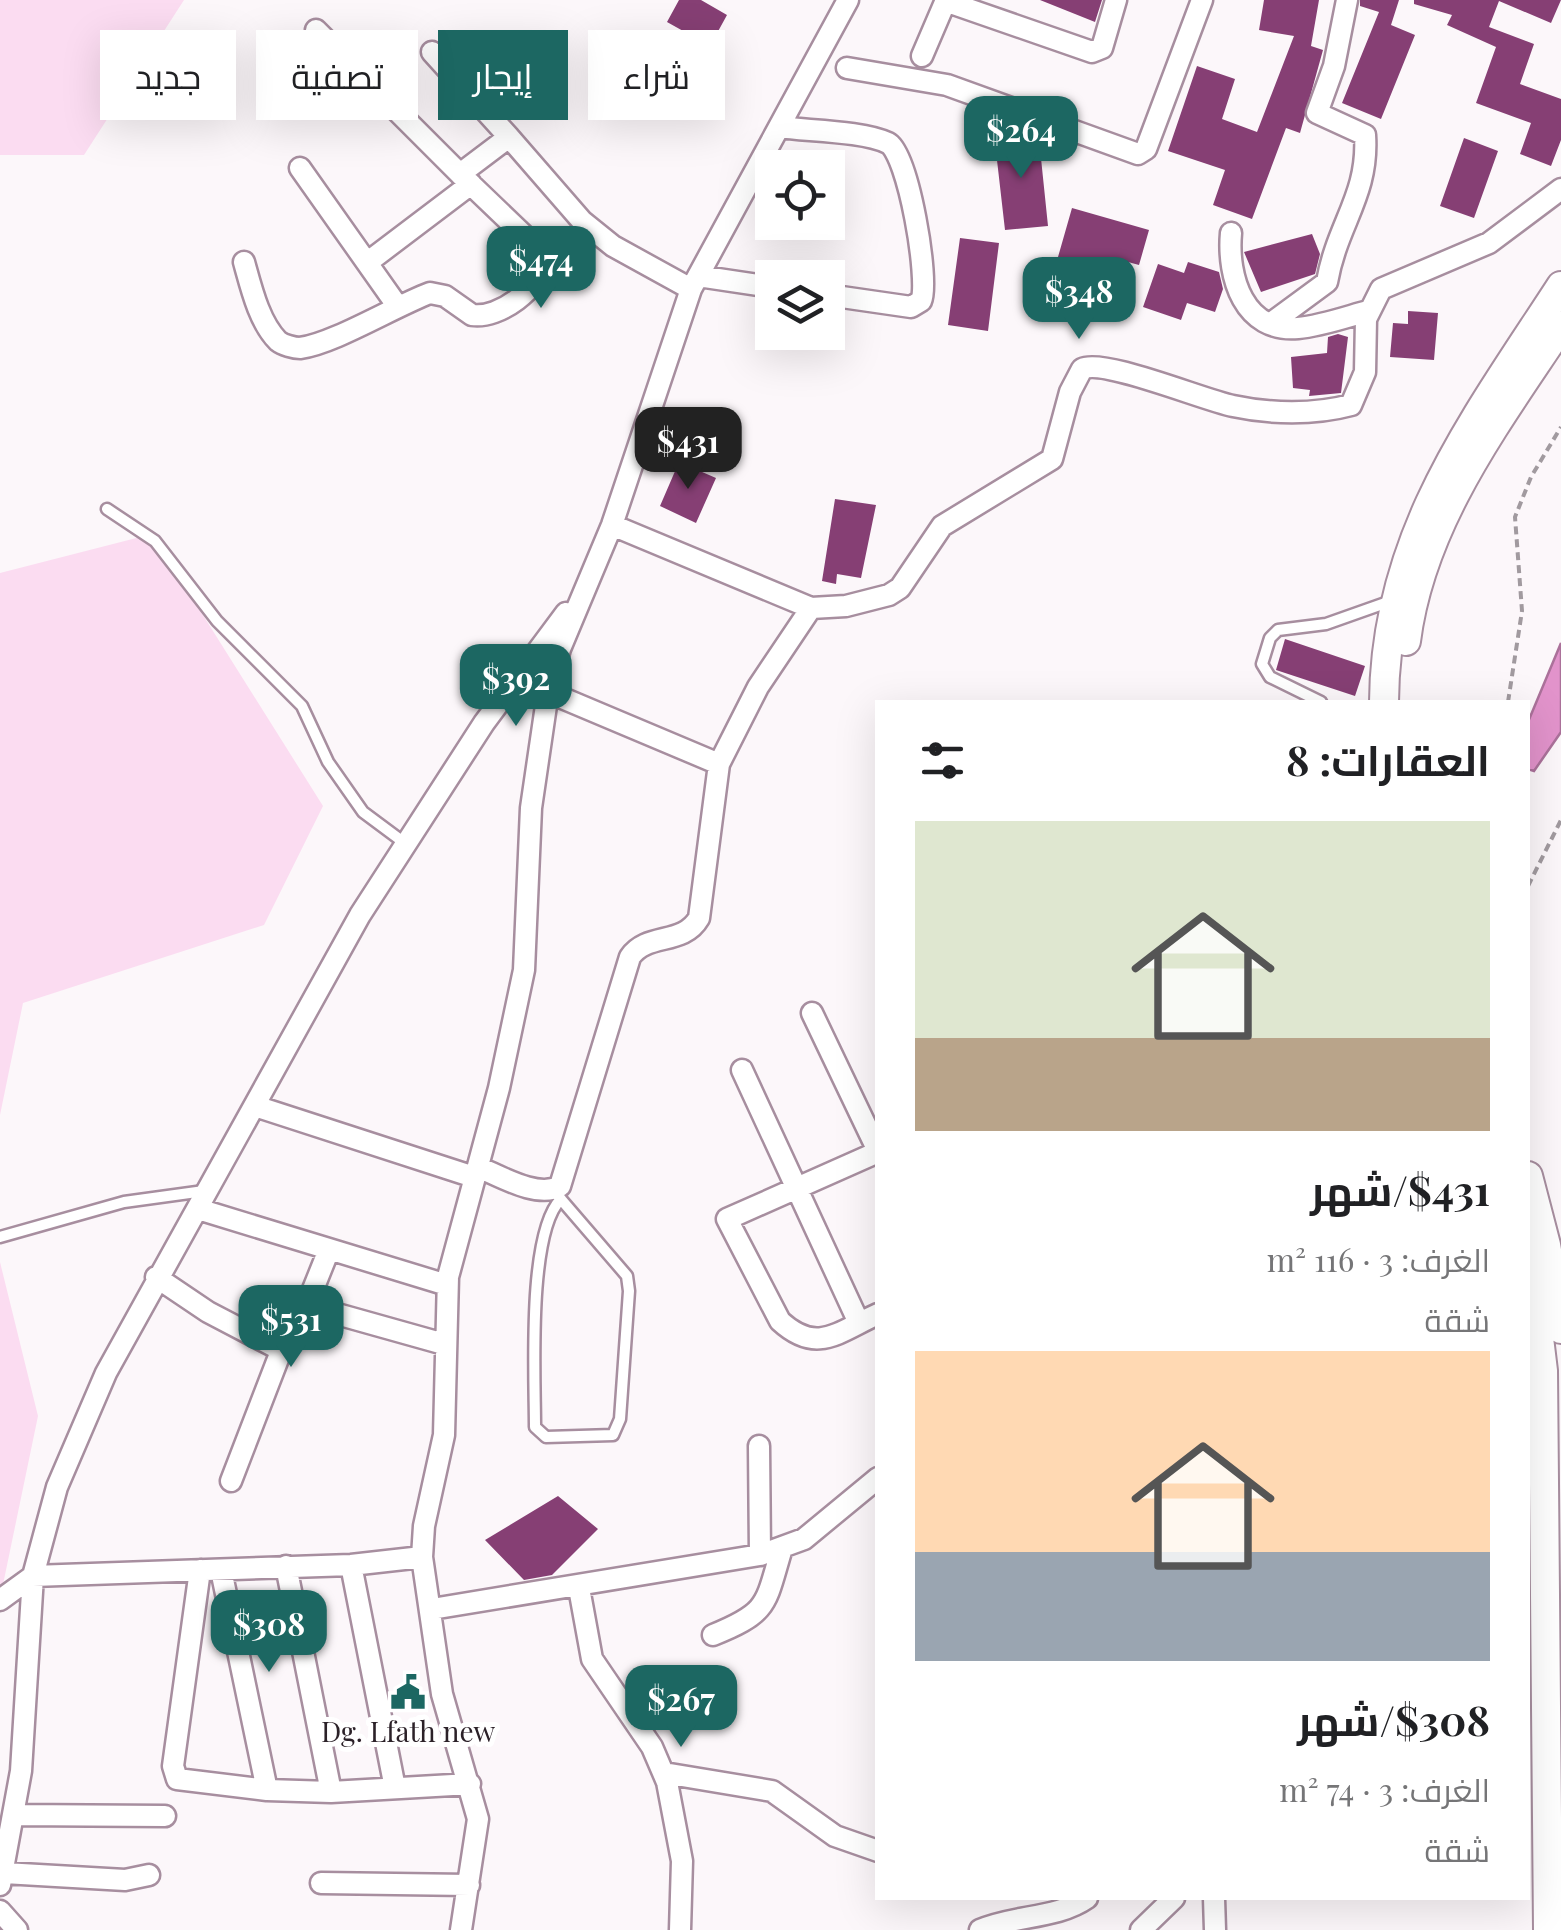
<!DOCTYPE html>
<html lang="ar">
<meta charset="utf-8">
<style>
:root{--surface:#fff;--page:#f2f2f2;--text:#202124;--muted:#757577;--accent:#1c6762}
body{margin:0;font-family:"Playfair Display",Cairo,serif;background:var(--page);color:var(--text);direction:rtl;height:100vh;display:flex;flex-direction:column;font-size:38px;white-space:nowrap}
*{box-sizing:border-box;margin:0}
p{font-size:32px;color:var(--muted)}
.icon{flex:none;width:55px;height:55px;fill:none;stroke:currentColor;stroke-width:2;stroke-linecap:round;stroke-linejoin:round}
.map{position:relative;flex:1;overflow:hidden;direction:ltr}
.sheet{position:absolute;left:875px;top:700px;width:655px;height:1200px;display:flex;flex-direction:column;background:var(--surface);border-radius:0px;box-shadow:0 10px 40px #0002;direction:rtl}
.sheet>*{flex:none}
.hud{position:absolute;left:30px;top:30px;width:695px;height:90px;direction:rtl;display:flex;gap:20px}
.buttons{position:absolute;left:755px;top:150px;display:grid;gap:20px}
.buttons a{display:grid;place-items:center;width:90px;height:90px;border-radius:0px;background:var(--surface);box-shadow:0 10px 40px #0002;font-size:50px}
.price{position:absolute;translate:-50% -85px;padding:0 22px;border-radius:20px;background:var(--accent);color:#fff;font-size:32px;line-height:65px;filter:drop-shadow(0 2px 5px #0008)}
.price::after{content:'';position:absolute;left:50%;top:60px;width:30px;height:22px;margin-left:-15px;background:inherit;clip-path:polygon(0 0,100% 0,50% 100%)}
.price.current{background:#222;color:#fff}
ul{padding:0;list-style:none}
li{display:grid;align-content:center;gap:20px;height:530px;padding:0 40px}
li span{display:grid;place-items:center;height:310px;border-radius:0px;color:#555}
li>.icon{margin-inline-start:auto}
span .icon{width:180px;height:180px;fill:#fffc;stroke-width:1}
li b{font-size:42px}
h2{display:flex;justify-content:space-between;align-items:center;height:120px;padding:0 40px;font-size:42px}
.chip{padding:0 35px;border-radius:0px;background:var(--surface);box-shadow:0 10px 40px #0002;font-size:35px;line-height:90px}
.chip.current{background:var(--accent);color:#fff}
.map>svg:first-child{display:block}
.green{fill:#fbdcf1}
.water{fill:#e293cb;stroke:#ab719a;stroke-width:2.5}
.building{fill:#863f74}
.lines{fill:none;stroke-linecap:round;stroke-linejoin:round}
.lane-casing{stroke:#a78e9f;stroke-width:15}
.street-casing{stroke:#a78e9f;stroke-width:25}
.secondary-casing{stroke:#a78e9f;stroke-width:32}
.path{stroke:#a19a9f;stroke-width:4;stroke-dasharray:8 5;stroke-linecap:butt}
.lane{stroke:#fff;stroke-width:10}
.street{stroke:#fff;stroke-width:20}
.secondary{stroke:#fff;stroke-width:28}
.labels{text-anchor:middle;stroke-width:10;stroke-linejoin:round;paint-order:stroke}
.poi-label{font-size:28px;fill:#2b2128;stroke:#fff}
</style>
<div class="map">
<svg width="1561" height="1930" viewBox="0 0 1561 1930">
<rect width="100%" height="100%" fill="#fcf7fa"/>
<path class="green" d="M0,0H184L84,155H0Z
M152,534L323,806L264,925L23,1003L0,1115V573Z
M0,1262L38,1416L0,1599Z"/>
<path class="water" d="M1561,643V732L1534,771L1528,769V722Z"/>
<path class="building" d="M679,0H701L727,15L710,46L667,22Z
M1040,0H1102L1095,22Z
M1264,0H1319L1311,46L1323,50L1300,133L1286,128L1252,219L1213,205L1225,170L1168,151L1197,66L1235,79L1222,119L1257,132L1294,36L1259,30Z
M1360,0H1399L1391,25L1415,35L1381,119L1342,103L1379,12L1360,6Z
M1414,0H1561L1551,23L1499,1L1489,27L1534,44L1520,84L1561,99V140L1551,166L1520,154L1531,123L1476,103L1496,47L1447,25L1452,15L1414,4Z
M1027,131L1028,141L1039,139L1048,226L1005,230L994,134Z
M1464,138L1498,151L1474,218L1440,206Z
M1072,208L1149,230L1139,265L1128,262L1125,272L1058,257Z
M1312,234L1320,254L1315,274L1261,292L1244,252Z
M960,238L999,243L988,331L948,325Z
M1188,262L1219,272L1223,289L1215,312L1187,303L1181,320L1143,307L1158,264L1184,273Z
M1408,311L1438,313L1434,360L1390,357L1393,323L1408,324Z
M1338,334L1348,337L1341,393L1309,396L1310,390L1293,388L1291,357L1327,353L1328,337Z
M679,462L716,478L696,523L660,506Z
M835,499L876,505L861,578L837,574L836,584L822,581Z
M1285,639L1365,666L1355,696L1276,670Z
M558,1496L598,1529L552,1575L524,1580L485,1540Z"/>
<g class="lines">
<defs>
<path id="lane" d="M107,509L155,541L217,621L302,706L328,762L363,812L406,844
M1321,702L1270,677L1262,664L1270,638L1278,630L1326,624L1391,601
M553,1190L627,1276L629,1291L620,1419L613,1435L546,1437L535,1427C535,1377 527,1233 561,1199
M0,1237L124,1202L204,1191"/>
<path id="street" d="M945,1L1092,52L1102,48L1116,0
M316,30L460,174
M432,52L509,137
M922,56L946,0
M847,68L947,85L1138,154L1146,149L1202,0
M779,127C808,131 864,131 888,143C908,153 930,281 921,301L911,307L828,295
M300,168L396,304
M1231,233C1227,277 1244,333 1298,328C1321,326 1346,317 1368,311
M244,262C251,287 259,322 278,341C283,345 294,348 300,348C333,344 395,306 430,293L445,296L472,315C500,319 539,288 545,262L533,244L460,174L509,137L582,221L613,246L691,289
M368,262L471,184
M698,276L772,287
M1270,324L1327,282C1337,224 1369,195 1365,135L1317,113L1334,66L1347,0
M612,525L811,608L846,606L889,595L900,588L942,526L1052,459L1070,392L1082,369C1103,358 1203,400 1233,406C1270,414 1314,415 1351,405L1365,372L1366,319L1381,289L1489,243L1561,189
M548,692L719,764
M812,1013L878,1151
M742,1070L859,1323
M255,1106L474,1177
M878,1152L727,1219L780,1321C817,1355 838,1332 878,1314
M478,1167C500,1176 538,1199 560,1186L630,957C647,932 683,946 699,918L719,764L758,687L811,608
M198,1209L447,1285
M156,1277L208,1312L275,1347L286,1344L306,1307H312L444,1344
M306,1307L328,1252
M759,1446L760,1555
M231,1481L283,1346
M351,1565L395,1788
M286,1566L331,1792
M200,1570L173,1766L177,1779L267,1790L331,1792L470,1784
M221,1570L267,1790
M579,1588L592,1659L652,1747L667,1782L682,1861L680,1930
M0,1600L33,1576L57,1487L106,1373L360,915L484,723L566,613
M432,1609L760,1555L804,1539L878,1478
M713,1635C770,1612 765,1604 782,1548
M664,1773L772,1791L835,1836L878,1851
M14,1815L165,1816
M4,1873L125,1880L149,1875
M321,1883L469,1885
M0,1885L21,1771L33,1576L351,1565L422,1557
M1214,1898L1215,1930
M0,1911L17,1930
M461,1930L478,1819L442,1694L422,1557L424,1526L444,1435L448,1277L499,1088L524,970L531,808L548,692L560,649L612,525L691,289L848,0
M980,1930C1014,1915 1057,1919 1087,1898
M1141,1930L1174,1898"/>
<path id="secondary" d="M1406,641C1421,522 1497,423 1561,326
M1384,702C1385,535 1474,420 1561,286
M1528,1176L1546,1245L1561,1329
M1528,1247L1543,1371L1548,1930"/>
</defs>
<use href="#lane" class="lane-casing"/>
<use href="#street" class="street-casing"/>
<use href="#secondary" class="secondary-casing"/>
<path class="path" d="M1508,702L1522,611L1515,517L1531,477L1561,427
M1528,886L1561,820"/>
<use href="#lane" class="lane"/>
<use href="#street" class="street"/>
<use href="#secondary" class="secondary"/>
</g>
<defs>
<symbol id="civic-bare" viewBox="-9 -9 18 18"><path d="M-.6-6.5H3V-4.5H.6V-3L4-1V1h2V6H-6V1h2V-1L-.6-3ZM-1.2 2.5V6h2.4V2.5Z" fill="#1c6762" stroke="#fff" stroke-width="2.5" paint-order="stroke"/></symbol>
</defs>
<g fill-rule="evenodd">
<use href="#civic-bare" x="383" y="1667" width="50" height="50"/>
</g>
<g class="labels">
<g class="poi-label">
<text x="408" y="1742">Dg. Lfath new</text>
</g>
</g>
</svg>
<div class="buttons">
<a><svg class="icon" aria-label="locate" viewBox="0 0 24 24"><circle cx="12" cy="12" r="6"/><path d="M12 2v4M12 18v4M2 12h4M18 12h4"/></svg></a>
<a><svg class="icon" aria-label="layers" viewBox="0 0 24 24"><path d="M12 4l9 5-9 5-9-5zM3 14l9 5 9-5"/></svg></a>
</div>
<b class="price" style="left:1021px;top:181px">$264</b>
<b class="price" style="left:541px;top:311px">$474</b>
<b class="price" style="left:1079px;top:342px">$348</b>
<b class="price current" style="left:688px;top:492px">$431</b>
<b class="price" style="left:516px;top:729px">$392</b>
<b class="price" style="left:291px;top:1370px">$531</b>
<b class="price" style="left:269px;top:1675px">$308</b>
<b class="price" style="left:681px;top:1750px">$267</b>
<div class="hud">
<a class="chip">شراء</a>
<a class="chip current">إيجار</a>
<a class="chip">تصفية</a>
<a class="chip">جديد</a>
</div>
<section class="sheet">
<h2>العقارات: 8<svg class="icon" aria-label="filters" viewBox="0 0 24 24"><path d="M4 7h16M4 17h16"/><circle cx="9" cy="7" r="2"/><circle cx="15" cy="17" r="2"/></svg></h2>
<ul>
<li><span style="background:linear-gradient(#dfe7d0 70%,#b9a48a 0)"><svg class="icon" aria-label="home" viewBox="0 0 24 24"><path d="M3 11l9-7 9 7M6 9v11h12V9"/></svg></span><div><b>$431/شهر</b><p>الغرف: 3 · 116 m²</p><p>شقة</p></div></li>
<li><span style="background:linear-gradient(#ffd9b3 65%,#9aa5b1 0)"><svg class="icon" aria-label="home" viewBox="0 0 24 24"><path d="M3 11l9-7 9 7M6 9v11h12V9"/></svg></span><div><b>$308/شهر</b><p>الغرف: 3 · 74 m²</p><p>شقة</p></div></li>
</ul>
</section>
</div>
